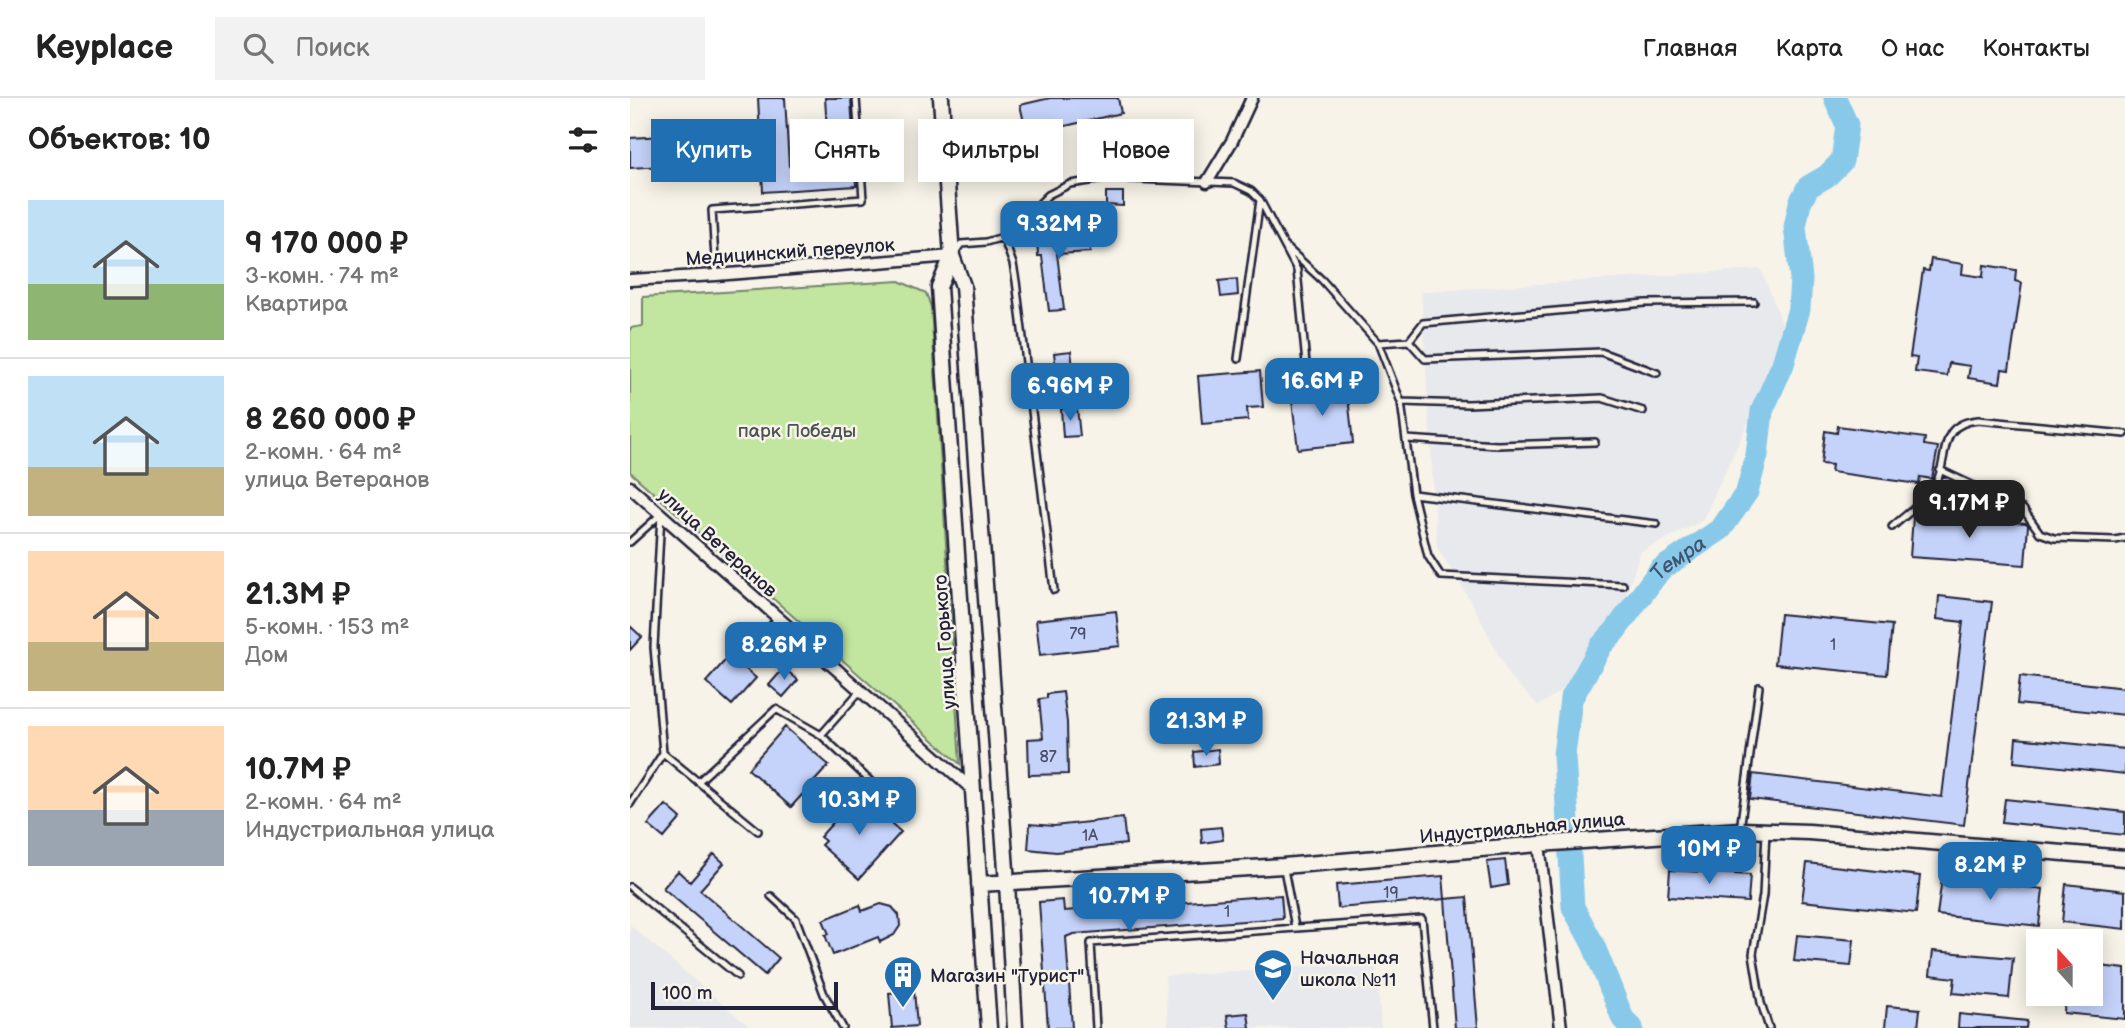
<!DOCTYPE html>
<html lang="ru">
<meta charset="utf-8">
<style>
:root{--surface:#fff;--page:#f2f2f2;--text:#222;--muted:#767676;--line:#e0e0e0;--accent:#1f6fb2}
body{margin:0;font-family:"Balsamiq Sans",sans-serif;background:var(--page);color:var(--text);height:100vh;display:flex;flex-direction:column;font-size:26px;white-space:nowrap}
*{box-sizing:border-box;margin:0}
p{font-size:23px;color:var(--muted)}
.icon{flex:none;width:38px;height:38px;fill:none;stroke:currentColor;stroke-width:2;stroke-linecap:round;stroke-linejoin:round}
.map{position:relative;flex:1;overflow:hidden}
.drawer{display:flex;flex-direction:column;background:var(--surface);width:630px}
.drawer>*{flex:none}
.hud{position:absolute;left:21px;top:21px;width:665px;height:63px;display:flex;gap:14px}
.needle{width:46px;rotate:339deg}
.fabs{position:absolute;left:1396px;top:831px;display:grid;gap:14px}
.fabs a{display:grid;place-items:center;width:77px;height:77px;border-radius:0px;background:var(--surface);box-shadow:0 4px 18px #0003;font-size:35px}
.scale{position:absolute;left:21px;bottom:18px;width:187px;box-sizing:border-box;padding-left:7px;border:4px solid #22223b;border-top:0;font-size:19px;line-height:24px;white-space:nowrap;color:#22223b;-webkit-text-stroke:5px #f7f3e8;paint-order:stroke}
.price{position:absolute;translate:-50% -60px;padding:0 16px;border-radius:14px;background:var(--accent);color:#fff;font-size:23px;line-height:46px;filter:drop-shadow(0 2px 4px #0008)}
.price::after{content:'';position:absolute;left:50%;top:42px;width:21px;height:16px;margin-left:-10px;background:inherit;clip-path:polygon(0 0,100% 0,50% 100%)}
.price.active{background:#222;color:#fff}
ul{padding:0;list-style:none}
li{display:flex;align-items:center;gap:21px;height:175px;padding:0 28px}
li+li{border-top:2px solid var(--line)}
li span{display:grid;place-items:center;flex:none;width:196px;height:140px;border-radius:0px;color:#555}
li>.icon{margin-inline-start:auto}
span .icon{width:84px;height:84px;fill:#fffc;stroke-width:1}
li b{font-size:30px}
h2{display:flex;justify-content:space-between;align-items:center;height:84px;padding:0 28px;font-size:30px}
.pill{padding:0 24px;border-radius:0px;background:var(--surface);box-shadow:0 4px 18px #0003;font-size:24px;line-height:63px}
.pill.active{background:var(--accent);color:#fff}
header{display:flex;align-items:center;gap:42px;box-sizing:border-box;height:98px;padding:0 35px;background:var(--surface);border-bottom:2px solid var(--line)}
header strong{font-size:33px}
nav{display:flex;gap:38px;margin-inline-start:auto;font-size:24px}
.search{width:490px;height:63px;background:var(--page);display:flex;align-items:center;gap:18px;box-sizing:border-box;padding:0 24px;border-radius:0px;color:var(--muted);font-size:26px}
main{display:flex;flex:1;min-height:0}
.map>svg:first-child{display:block}
.built{fill:#e8e9ed}
.green{fill:#c2e59f;stroke:#72846d;stroke-width:2}
.lines{fill:none;stroke-linecap:round;stroke-linejoin:round}
.river{stroke:#88c9e9;stroke-width:23}
.building{fill:#c5d3fa;stroke:#22223b;stroke-width:2}
.lane-casing{stroke:#22223b;stroke-width:10}
.street-casing{stroke:#22223b;stroke-width:15}
.secondary-casing{stroke:#22223b;stroke-width:19}
.lane{stroke:#f7f3e8;stroke-width:5}
.street{stroke:#f7f3e8;stroke-width:10}
.secondary{stroke:#f7f3e8;stroke-width:14}
.labels{text-anchor:middle;stroke-width:5;stroke-linejoin:round;paint-order:stroke}
.number-label{font-size:16px;fill:#4b4e6b}
.street-label{font-size:19px;fill:#22223b;stroke:#f7f3e8}
.park-label{font-size:19px;fill:#4a5354;stroke:#f7f3e8}
.poi-label{font-size:19px;fill:#22223b;stroke:#f7f3e8;text-anchor:start}
.water-label{font-size:21px;font-style:italic;fill:#41546f;stroke:#f7f3e8}
</style>
<header>
<strong>Keyplace</strong>
<div class="search"><svg class="icon" aria-label="search" viewBox="0 0 24 24"><circle cx="10" cy="10" r="6"/><path d="M15 15l6 6"/></svg>Поиск</div>
<nav><a>Главная</a><a>Карта</a><a>О нас</a><a>Контакты</a></nav>
</header>
<main>
<section class="drawer">
<h2>Объектов: 10<svg class="icon" aria-label="filters" viewBox="0 0 24 24"><path d="M4 7h16M4 17h16"/><circle cx="9" cy="7" r="2"/><circle cx="15" cy="17" r="2"/></svg></h2>
<ul>
<li><span style="background:linear-gradient(#bfe0f5 60%,#8fb573 0)"><svg class="icon" aria-label="home" viewBox="0 0 24 24"><path d="M3 11l9-7 9 7M6 9v11h12V9"/></svg></span><div><b>9 170 000 ₽</b><p>3-комн. · 74 m²</p><p>Квартира</p></div></li>
<li><span style="background:linear-gradient(#bfe0f5 65%,#c2b280 0)"><svg class="icon" aria-label="home" viewBox="0 0 24 24"><path d="M3 11l9-7 9 7M6 9v11h12V9"/></svg></span><div><b>8 260 000 ₽</b><p>2-комн. · 64 m²</p><p>улица Ветеранов</p></div></li>
<li><span style="background:linear-gradient(#ffd9b3 65%,#c2b280 0)"><svg class="icon" aria-label="home" viewBox="0 0 24 24"><path d="M3 11l9-7 9 7M6 9v11h12V9"/></svg></span><div><b>21.3M ₽</b><p>5-комн. · 153 m²</p><p>Дом</p></div></li>
<li><span style="background:linear-gradient(#ffd9b3 60%,#9aa5b1 0)"><svg class="icon" aria-label="home" viewBox="0 0 24 24"><path d="M3 11l9-7 9 7M6 9v11h12V9"/></svg></span><div><b>10.7M ₽</b><p>2-комн. · 64 m²</p><p>Индустриальная улица</p></div></li>
</ul>
</section>
<div class="map">
<svg width="1495" height="930" viewBox="0 0 1495 930">
<rect width="100%" height="100%" fill="#f7f3e8"/>
<filter id="ink" filterUnits="userSpaceOnUse"><feTurbulence type="fractalNoise" baseFrequency=".0143" numOctaves="2"/><feDisplacementMap in="SourceGraphic" scale="14" xChannelSelector="R" yChannelSelector="G"/><feConvolveMatrix kernelMatrix="1 2 1 2 8 2 1 2 1" color-interpolation-filters="sRGB"/></filter>
<g filter="url(#ink)">
<path class="built" d="M1131,171L1158,240L1072,423L1010,454L991,515L934,590L909,608L880,579L843,507L807,449L791,194Z
M0,827L121,930H0Z
M746,863L751,930H538L535,878Z"/>
<path class="green" d="M269,183L296,195L301,209L330,666L0,374V230L13,228V199Z"/>
<g class="lines">
<path class="river" id="s1" d="M1002,930L993,921L963,846L943,809L934,657L941,601L971,548L985,533L1030,472L1091,431L1117,394L1127,357L1132,313L1153,266L1169,211L1171,181L1165,129L1170,105L1178,89L1197,78L1212,63L1217,27L1205,0"/>
</g>
<path class="building" d="M128,0H155L159,68L199,65L195,0H221L226,88L133,94Z
M420,0H488L491,15L397,37L390,7Z
M85,35L86,65L0,70V40Z
M476,94H493V108L476,107Z
M459,134L460,154L427,156L434,212L419,213L412,158H408L407,138Z
M1301,161L1333,166L1332,176L1353,179L1354,167L1386,172L1385,183L1392,185L1379,272L1372,271L1370,285L1338,280L1340,268L1319,265L1317,278L1285,274L1287,260L1280,259L1293,172L1299,173Z
M607,181L608,197L591,199L589,183Z
M441,253L445,285L428,287L424,255Z
M630,273L633,309L617,310L618,322L572,326L568,278Z
M717,289L723,345L668,351L661,295Z
M447,310L450,338L433,339L431,311Z
M1208,328L1295,340L1294,347L1308,349L1302,381L1290,379L1289,386L1201,374L1202,367L1191,366L1195,333L1207,335Z
M1285,416L1396,425L1398,427L1395,467L1280,459L1283,418Z
M1309,498L1362,504L1334,727L1120,701L1123,676L1312,699L1333,524L1307,521Z
M486,513L490,548L410,557L406,522Z
M1150,516L1262,527L1257,577L1145,566Z
M0,528L12,539L0,552Z
M100,557L126,580L102,607L76,584Z
M154,570L168,582L153,599L139,587Z
M1390,578L1495,590V617L1387,606Z
M433,594L437,624L438,676L399,677L398,641L413,640L409,601L417,600V596Z
M155,629L199,667L161,709L118,671Z
M1386,640L1495,651V676L1384,664Z
M588,651L589,666L565,669L564,654Z
M233,700L271,734L229,781L191,747L195,743L190,739L217,709L222,712Z
M1375,701L1495,714V737L1372,724Z
M36,707L51,720L34,740L18,727Z
M493,720L496,746L426,754L398,751L400,726L424,728Z
M591,729L593,742L572,745L571,731Z
M84,756L94,765L70,792L149,860L135,877L33,790L48,773L60,784Z
M875,762L878,787L861,790L857,764Z
M1177,765L1290,778L1286,815L1172,803Z
M1040,772L1120,777L1118,804L1038,799Z
M813,778L815,801L708,810L706,787Z
M1312,780L1413,791L1409,828L1307,817Z
M1436,786L1495,793V831L1432,824Z
M651,797L653,820L443,836L436,839L442,930H418L409,804L433,802L434,813Z
M837,799L848,930H825L815,801Z
M251,806L262,809L269,817L270,828L264,837L250,844L248,839L203,857L195,837L199,836L193,822L230,807L232,813Z
M1167,837L1224,842L1221,868L1164,863Z
M1303,853L1383,860L1379,900L1323,895L1325,880L1300,877Z
M1461,867L1495,871V921L1434,915L1435,896H1461Z
M284,892L287,928L262,930L259,895Z
M1257,908L1290,911L1288,930H1255Z
M618,915L620,930H599L597,917Z
M1329,916L1397,923L1396,930H1328Z"/>
<g class="lines">
<defs>
<path id="lane" d="M373,139L383,166L386,183L424,492
M654,147L692,182L748,245L771,304L783,396L798,458L811,478L993,487
M324,156L331,146L356,144L373,139L387,128L418,97L440,86L480,80L604,85L621,93L630,102L667,172L677,276
M86,177L82,112L233,101L226,0
M779,243L795,261L971,254L1027,275
M748,245L779,243L793,225L1015,205L1124,204
M608,261L630,102
M771,304L838,306L972,300L1013,313
M776,341L867,347L965,344
M1310,372L1393,411L1410,435L1424,440L1485,442L1495,440
M783,396L1027,426
M1262,429C1276,416 1297,403 1306,385C1320,358 1306,326 1348,322L1495,336
M0,444L31,416
M123,548L148,520
M191,637L230,593
M33,655L128,733
M68,684L146,611L191,637L269,710
M0,706L33,655L24,549L31,416
M1110,732L1129,589
M1136,733L1133,797L1123,856L1131,905L1139,930
M654,771L665,829
M0,789L108,878
M141,798L166,821L194,896L213,930
M466,930L461,845L792,821L803,930"/>
<path id="street" d="M577,84L602,43L622,0
M0,182L86,177L322,158
M0,389L343,692
M909,746L931,930"/>
<path id="secondary" d="M311,0L322,158L333,188L377,785L385,930
M322,158L309,189L359,930
M349,786L653,768L909,746L1110,732L1179,734L1495,760"/>
</defs>
<use href="#lane" class="lane-casing"/>
<use href="#street" class="street-casing"/>
<use href="#secondary" class="secondary-casing"/>
<use href="#lane" class="lane"/>
<use href="#street" class="street"/>
<use href="#secondary" class="secondary"/>
</g>
</g>
<defs>
<symbol id="school-pin" viewBox="-11 -11 22 30"><path d="M0 17L-7.5 6A9.5 9.5 0 1 1 7.5 6Z" fill="#1f6fb2" stroke="#f7f3e8"/><path d="M0-5L7-2L0 1L-7-2ZM-4 1L0 2.5L4 1V4Q0 6-4 4Z" fill="#fff"/></symbol>
<symbol id="building-pin" viewBox="-11 -11 22 30"><path d="M0 17L-7.5 6A9.5 9.5 0 1 1 7.5 6Z" fill="#1f6fb2" stroke="#f7f3e8"/><path d="M-4-6H4V6H1V3H-1V6H-4ZM-2.5-4.3h1.7v1.8h-1.7ZM.8-4.3h1.7v1.8H.8ZM-2.5-1h1.7V.8h-1.7ZM.8-1h1.7V.8H.8Z" fill="#fff"/></symbol>
</defs>
<g fill-rule="evenodd">
<use href="#school-pin" x="621" y="848" width="44" height="60"/>
<use href="#building-pin" x="251" y="855" width="44" height="60"/>
</g>
<g class="labels">
<g class="number-label">
<text x="448" y="541">79</text>
<text x="1203" y="552">1</text>
<text x="418" y="664">87</text>
<text x="460" y="743">1А</text>
<text x="761" y="800">19</text>
<text x="597" y="819">1</text>
</g>
<g class="street-label">
<text transform="translate(160 153) rotate(-4)" y="7">Медицинский переулок</text>
<text transform="translate(88 444) rotate(42)" y="7">улица Ветеранов</text>
<text transform="translate(314 544) rotate(-94)" y="7">улица Горького</text>
<text transform="translate(892 729) rotate(-5)" y="7">Индустриальная улица</text>
</g>
<g class="park-label">
<text x="167" y="339">парк Победы</text>
</g>
<g class="poi-label">
<text x="670" y="866">Начальная<tspan x="670" dy="22">школа №11</tspan></text>
<text x="300" y="884">Магазин "Турист"</text>
</g>
<g class="water-label">
<text dy="7" stroke="none"><textPath href="#s1" startOffset="523">Темра</textPath></text>
</g>
</g>
</svg>
<div class="fabs">
<a><svg class="needle" viewBox="-14 -14 28 28"><path d="M0-13l5 13h-10z" fill="#e53935"/><path d="M0 13l5-13h-10z" fill="#767676"/></svg></a>
</div>
<div class="scale">100 m</div>
<b class="price" style="left:429px;top:163px">9.32M ₽</b>
<b class="price" style="left:692px;top:320px">16.6M ₽</b>
<b class="price" style="left:440px;top:325px">6.96M ₽</b>
<b class="price active" style="left:1339px;top:442px">9.17M ₽</b>
<b class="price" style="left:154px;top:584px">8.26M ₽</b>
<b class="price" style="left:576px;top:660px">21.3M ₽</b>
<b class="price" style="left:229px;top:739px">10.3M ₽</b>
<b class="price" style="left:1079px;top:788px">10M ₽</b>
<b class="price" style="left:1360px;top:804px">8.2M ₽</b>
<b class="price" style="left:499px;top:835px">10.7M ₽</b>
<div class="hud">
<a class="pill active">Купить</a>
<a class="pill">Снять</a>
<a class="pill">Фильтры</a>
<a class="pill">Новое</a>
</div>
</div>
</main>
